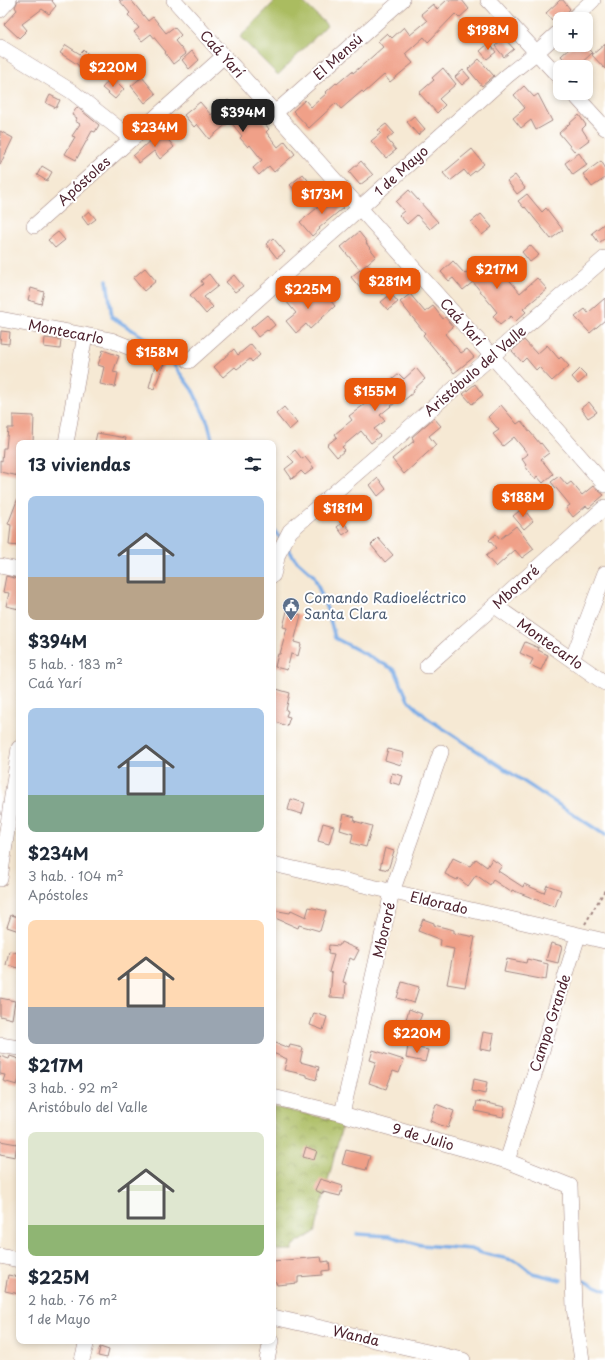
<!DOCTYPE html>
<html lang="es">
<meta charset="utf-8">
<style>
:root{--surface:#fff;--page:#f6f6f7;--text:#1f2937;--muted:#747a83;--accent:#ea580c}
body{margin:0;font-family:"Playpen Sans",sans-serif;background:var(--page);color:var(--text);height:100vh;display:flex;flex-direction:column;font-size:15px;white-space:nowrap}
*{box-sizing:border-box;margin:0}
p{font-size:13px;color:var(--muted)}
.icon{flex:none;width:22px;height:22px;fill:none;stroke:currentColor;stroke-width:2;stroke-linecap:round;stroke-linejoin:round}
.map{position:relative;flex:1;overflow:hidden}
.details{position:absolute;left:16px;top:440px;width:260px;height:904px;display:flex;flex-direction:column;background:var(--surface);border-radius:8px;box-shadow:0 2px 6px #0003}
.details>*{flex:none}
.buttons{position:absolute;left:553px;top:12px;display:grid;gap:8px}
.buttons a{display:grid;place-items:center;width:40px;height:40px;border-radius:8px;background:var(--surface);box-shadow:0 2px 6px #0003;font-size:20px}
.price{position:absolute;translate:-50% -34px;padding:0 9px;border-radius:8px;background:var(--accent);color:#fff;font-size:13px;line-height:26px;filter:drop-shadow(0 1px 2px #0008)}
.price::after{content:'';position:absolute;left:50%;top:24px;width:12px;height:9px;margin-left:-6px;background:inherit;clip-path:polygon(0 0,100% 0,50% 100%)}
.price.on{background:#222;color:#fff}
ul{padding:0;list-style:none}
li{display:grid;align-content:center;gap:8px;height:212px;padding:0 12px}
li span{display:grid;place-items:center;height:124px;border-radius:8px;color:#555}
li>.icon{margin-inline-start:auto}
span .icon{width:72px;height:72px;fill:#fffc;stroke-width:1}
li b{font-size:17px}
h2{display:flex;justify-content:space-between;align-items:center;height:48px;padding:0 12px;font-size:17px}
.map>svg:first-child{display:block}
.park{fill:url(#park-crowns);stroke:#7a6e46}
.garden{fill:#aabc60;stroke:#7a6e46}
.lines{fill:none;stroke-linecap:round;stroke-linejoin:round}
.stream{stroke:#7aace6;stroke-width:3.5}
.building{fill:#f0a088}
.minor-casing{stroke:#a08480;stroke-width:16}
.path{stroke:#a08480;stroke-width:2;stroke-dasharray:3 3;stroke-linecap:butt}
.minor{stroke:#fff;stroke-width:15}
.labels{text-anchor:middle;stroke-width:4;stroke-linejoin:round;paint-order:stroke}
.street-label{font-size:14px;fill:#4a1f2b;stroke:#fff}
.service-label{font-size:14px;fill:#4e5e75;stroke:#fff;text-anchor:start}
</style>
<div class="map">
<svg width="605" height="1360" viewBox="0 0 605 1360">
<defs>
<pattern id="park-crowns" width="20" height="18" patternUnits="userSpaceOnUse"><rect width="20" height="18" fill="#aabc60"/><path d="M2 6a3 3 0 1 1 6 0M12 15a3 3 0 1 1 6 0" fill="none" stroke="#8c984f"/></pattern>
</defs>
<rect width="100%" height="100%" fill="#fff"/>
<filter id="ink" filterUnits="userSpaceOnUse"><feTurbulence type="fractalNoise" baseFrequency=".025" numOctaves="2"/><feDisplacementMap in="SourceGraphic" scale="8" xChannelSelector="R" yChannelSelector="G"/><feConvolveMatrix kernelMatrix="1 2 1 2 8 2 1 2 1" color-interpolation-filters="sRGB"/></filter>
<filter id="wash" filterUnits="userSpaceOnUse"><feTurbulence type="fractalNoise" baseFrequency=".012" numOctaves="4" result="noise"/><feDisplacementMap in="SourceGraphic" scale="16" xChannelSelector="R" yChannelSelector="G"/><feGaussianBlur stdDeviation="0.9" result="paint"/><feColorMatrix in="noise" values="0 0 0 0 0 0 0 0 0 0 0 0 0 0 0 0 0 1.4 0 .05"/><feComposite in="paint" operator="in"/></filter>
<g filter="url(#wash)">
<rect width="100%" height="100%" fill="#f6e9d4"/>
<path class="park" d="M273,1107L343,1122L315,1232L294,1245L292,1250H277L273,1245Z"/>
<path class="garden" d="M276,0H301L327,25L278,75L240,37Z"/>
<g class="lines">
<path class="stream" d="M107,280L112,317L162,349L193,391L208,423L213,443
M273,529L281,539
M287,547L295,559L314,576L328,612L335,638L395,670L408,700L427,718L605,835
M357,1234L389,1236L421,1245L471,1249L482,1253L517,1261L532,1273L561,1280
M584,1281L605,1290"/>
</g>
<g id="blocks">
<path class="building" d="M18,0H53L52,1L56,6L49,14L42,9L22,24L27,30L19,38L4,24L17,10L15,7Z
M119,0H131L148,21L153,17L166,33L174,27L181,35L175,41L186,54L173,64L165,53L166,52L151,34L142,41L134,32L139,28L128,15L130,13Z
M447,0H462L469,9L459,18L455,14L428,42L424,37L405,54L413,63L390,82L384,75L364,93L362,91L341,109L336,103L309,128L293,111L305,100L311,107L327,93L326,92L336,83L337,84L352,71L353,73L365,63L383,47L378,41L387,33L392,38L404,27L410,35L427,21L421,14L433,4L437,9Z
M560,0H563L570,9L564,16L560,12L552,20L546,13Z
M504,38L514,49L504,57L495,46Z
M489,43L496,52L487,59L480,51Z
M605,44V69L592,55Z
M66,45L80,54L84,50L92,58L81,69L77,64L60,53Z
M573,45H585L592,53L577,67H571L561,56Z
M192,51L199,60L189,69L182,60Z
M99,57L107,64L99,73L91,67Z
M479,59L494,76L482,86L468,69Z
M443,68L456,84L439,99L445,105L437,113L419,93L434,80L432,78Z
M463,70L470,78L462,85L455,77Z
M112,77L124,89L115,99L102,88Z
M142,77L156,94L145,103L131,86Z
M524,86L534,97L538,94L552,121L536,130L531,120L521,128L513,118L525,108L514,95Z
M50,95L60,100L56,108L46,103Z
M228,100L241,115L249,109L260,122L262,120L269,129L266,132L278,147L285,141L295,154L274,172L269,166L259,175L253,168L262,160L250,145L248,147L240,138L242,136L230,121L209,139L197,124L194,127L184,115L200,102L211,115Z
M77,107L99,125L95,132L92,131L76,160L65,154L75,137L72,136L80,124L75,121L77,118L72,115Z
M579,115L586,125L582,129L589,140L574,151L559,133Z
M414,116L425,129L418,135L407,122Z
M386,124L394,133L387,139L396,150L386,158L371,141L381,133L378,130Z
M0,131L13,138L0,165Z
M161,131L174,147L160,159L154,151L139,163L133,156Z
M472,149L484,164L469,176L464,170L450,181L443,173Z
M579,153L587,165L573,175L565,163Z
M361,161L373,175L360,185L349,172Z
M601,161L605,167V178L592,187L583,174Z
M42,166L52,172L47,181L37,175Z
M303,174L311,184L298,194L290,185Z
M515,175L525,188L517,194L507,181Z
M409,190L438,222L430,229L417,215L407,224L399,215L404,211L396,202Z
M527,194L542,212L546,208L563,230L551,239L525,207L524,208L518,201Z
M333,195L343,208L319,228L320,229L312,236L300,222Z
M89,211L96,219L88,225L82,217Z
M481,214L492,227L482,235L471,222Z
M605,223V238L599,243L592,233Z
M58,232L65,240L55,248L48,240Z
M359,232L367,242L366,243L376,256L360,270L341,247Z
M273,238L285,252L277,258L266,244Z
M530,245L539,255L530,262L522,252Z
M453,261L465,274L478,262L489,274L496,268L499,272L506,266L512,274L507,277L520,293L537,278L547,289L523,309L526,312L516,321L511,316L500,325L493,316L497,312L473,282L463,290L453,278L449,281L441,272Z
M365,266L373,277L360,288L351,277Z
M145,268L156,281L144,291L133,278Z
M392,271L399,280L382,294L374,285Z
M209,274L218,286L204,297L213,307L206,314L190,295L203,284L201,281Z
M234,275L243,286L235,292L226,282Z
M31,288L44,292L41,304L28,300Z
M321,289L335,306L310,329L306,324L296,333L286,321L296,313L286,301L299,291L308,301Z
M391,294L398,302L388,310L381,302Z
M410,294L425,312L433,306L443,319L445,317L453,327L445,334L461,353L467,349L474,357L454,373L423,335L425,333L400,302Z
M605,298V320L590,333L575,317L585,309L588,313Z
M267,315L275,325L268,331L267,330L258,337L251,328Z
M1,331L10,332L9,344L0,343Z
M45,338L61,340L60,349L44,347Z
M524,340L537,354L547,345L559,359L561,357L569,366L552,381L539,367L536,370L526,358L522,362L512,351Z
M251,344L260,355L252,362L250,359L237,369L235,367L223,377L214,367L234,349L238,355Z
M103,350L119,356L113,372L118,373L115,387L100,384L104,367L98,365Z
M157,358L165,361L154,389L149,387Z
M416,368L425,379L413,390L414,392L403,401L401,398L380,415L385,421L374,429L380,436L371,443L361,431L342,447L345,450L337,457L327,445L337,437L335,434L352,420L349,416L369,401L372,405L393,388L388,383L399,374L404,379Z
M580,369L587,376L578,384L572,377Z
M475,384L483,395L472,404L463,394Z
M589,402L597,412L588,418L581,408Z
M501,405L517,424L521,421L540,444L541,443L549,453L541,459L553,474L543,483L537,476L535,479L525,466L526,465L522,459L528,454L514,437L503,446L493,434L499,430L488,417Z
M284,407L297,423L289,430L276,414Z
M13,415L34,416L33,443H19V476L0,472V460L2,461L3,448H6L8,428H13Z
M434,418L441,426L429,436L436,445L404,474L392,459L414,441L412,437Z
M97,433L126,438L125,443L95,442Z
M295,450L302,459L305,457L314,468L305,475L301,471L292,479L285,469L294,462L288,456Z
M559,476L567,485L571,482L582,495L593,486L604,495L589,508L586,506L573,517L566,508L570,505L551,482Z
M378,478L386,489L378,496L370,485Z
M18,498H19V546L9,545L11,525L8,524Z
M523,508L533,521L524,529L513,516Z
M343,522L350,530L343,535L337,527Z
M516,526L534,549L522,558L515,550L496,567L486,556L496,548L489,540L496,534L500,539Z
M378,538L393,555L385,562L371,545Z
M6,576L19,579V609L6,606L9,593L3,592Z
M287,611L301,615L294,642L301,644L298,656L291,654L287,670L275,667L278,654H280L287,628L283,627Z
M525,642L539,648L538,650L548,655L541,670L530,665L533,659L520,653Z
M273,688L290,693L286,710L288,711L286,716L290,717L287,726L273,721Z
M388,749L404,753L401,765L385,760Z
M392,773L403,776L400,785L390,782Z
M291,799L305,803L302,814L288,810Z
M344,814L355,817L354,821L372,826L366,847L351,843L353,834L340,830Z
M323,823L334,826L329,844L318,841Z
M385,848L394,851L388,870L380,868Z
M453,858L470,866L476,859L487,867L492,859L502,866L498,871L523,887L524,884L544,893L547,885L561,890L555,907L512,890L511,892L493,880L490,885L476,875L468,886L458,878L457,880L445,874Z
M309,907L326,911L320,931L299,925L298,928L273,917V910L290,913L291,910L306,917Z
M11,915L19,917V931L7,927Z
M423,919L434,923V925L454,930V933L475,937L465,987L447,984L454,949L440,946L441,940L418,931Z
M341,942L359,950L354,960L350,958L343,982L346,983L345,998L330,997L332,973L329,972L334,955L328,954L329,945L339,946Z
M551,943L562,946L558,963L546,960Z
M9,951L19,953V968L6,965Z
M507,959L526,963L527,959L548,964L546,980L504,972Z
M402,982L419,987L414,1003L397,998Z
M0,998L15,1001L12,1019L0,1016Z
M409,1009L422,1014L416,1029H417L414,1041L401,1037Z
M314,1013L327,1017L323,1030L310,1025Z
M483,1032L494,1034L491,1051L480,1049Z
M273,1042L289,1048L290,1045L303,1048L300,1062L319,1067L316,1080L307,1077V1075L284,1070L287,1059L273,1053Z
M408,1046L428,1050L425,1062L406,1058Z
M373,1050L404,1060L399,1073L393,1071L386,1089L369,1083L376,1062L370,1060Z
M0,1056L9,1059L10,1056L19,1059V1079L17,1085L3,1081L5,1075L0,1074Z
M474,1079L487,1082L485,1094L472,1091Z
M477,1101L505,1107L503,1117L475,1111Z
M436,1104L454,1111L448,1128L430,1121Z
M0,1141L17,1144L15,1157L0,1154Z
M306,1147L317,1151L314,1160L303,1157Z
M346,1150L370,1156L366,1170L342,1164Z
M320,1179L343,1186L340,1196L323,1192V1194L315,1190Z
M321,1257L322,1262L329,1261L330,1270L322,1271V1275L298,1277V1283L277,1285L273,1275V1261Z
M8,1275L19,1277V1294L5,1291Z
M100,1347L109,1350L107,1358L98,1356Z"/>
</g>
</g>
<g filter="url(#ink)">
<use href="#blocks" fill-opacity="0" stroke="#a08480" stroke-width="1"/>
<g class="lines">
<defs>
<path id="minor" d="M174,0L492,356L605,485
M488,0L560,78
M0,10L9,0
M573,19L593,0
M0,47L71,91L132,139
M573,93L605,128
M275,113L402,0
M34,226L224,56
M0,319L111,340L131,348
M189,361L507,76L537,52L560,31
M66,443L85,335
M0,566L19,570
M273,575L278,554L290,531L605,258
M495,606L605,683
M572,660L605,573
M427,666L605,507
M273,864L605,941
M0,879L19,748
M0,1045L19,1048
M273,1097L342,1114L507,1161L570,1186L574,1308L582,1360
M342,1114L392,892L441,752
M507,1161L578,936
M0,1256L19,1260
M273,1317L463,1360
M82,1360L87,1341
M267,1360L271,1341"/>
</defs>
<use href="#minor" class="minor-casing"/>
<path class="path" d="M585,924L605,890"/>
<use href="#minor" class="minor"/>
</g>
</g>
<defs>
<symbol id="civic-pin" viewBox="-11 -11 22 30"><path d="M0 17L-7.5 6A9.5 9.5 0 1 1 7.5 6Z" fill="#5c6f8a" stroke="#fff"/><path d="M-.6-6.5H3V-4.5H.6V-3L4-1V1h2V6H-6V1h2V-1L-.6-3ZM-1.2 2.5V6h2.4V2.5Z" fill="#fff"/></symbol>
</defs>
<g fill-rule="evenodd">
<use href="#civic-pin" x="281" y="596" width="20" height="27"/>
</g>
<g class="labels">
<g class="street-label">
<text transform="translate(222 54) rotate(48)" y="5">Caá Yarí</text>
<text transform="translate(338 57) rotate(-42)" y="5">El Mensú</text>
<text transform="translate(401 171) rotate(-42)" y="5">1 de Mayo</text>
<text transform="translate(84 181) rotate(-42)" y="5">Apóstoles</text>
<text transform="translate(462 322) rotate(48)" y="5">Caá Yarí</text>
<text transform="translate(66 332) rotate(11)" y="5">Montecarlo</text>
<text transform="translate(475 371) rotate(-41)" y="5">Aristóbulo del Valle</text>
<text transform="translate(516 587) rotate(-42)" y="5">Mbororé</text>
<text transform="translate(550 644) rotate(35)" y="5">Montecarlo</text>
<text transform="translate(439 903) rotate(13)" y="5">Eldorado</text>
<text transform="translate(384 930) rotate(-77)" y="5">Mbororé</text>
<text transform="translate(550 1023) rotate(-72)" y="5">Campo Grande</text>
<text transform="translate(423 1137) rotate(16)" y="5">9 de Julio</text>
<text transform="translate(356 1336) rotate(13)" y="5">Wanda</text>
</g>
<g class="service-label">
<text x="304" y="603">Comando Radioeléctrico<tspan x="304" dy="16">Santa Clara</tspan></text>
</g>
</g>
</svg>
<div class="buttons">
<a>+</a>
<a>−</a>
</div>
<b class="price" style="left:488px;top:51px">$198M</b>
<b class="price" style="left:113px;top:88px">$220M</b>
<b class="price on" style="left:243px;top:133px">$394M</b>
<b class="price" style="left:155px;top:148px">$234M</b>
<b class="price" style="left:322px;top:215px">$173M</b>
<b class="price" style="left:497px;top:290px">$217M</b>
<b class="price" style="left:390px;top:302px">$281M</b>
<b class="price" style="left:308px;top:310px">$225M</b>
<b class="price" style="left:157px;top:373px">$158M</b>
<b class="price" style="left:375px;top:412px">$155M</b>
<b class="price" style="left:523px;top:518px">$188M</b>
<b class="price" style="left:343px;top:529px">$181M</b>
<b class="price" style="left:417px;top:1054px">$220M</b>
<section class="details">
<h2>13 viviendas<svg class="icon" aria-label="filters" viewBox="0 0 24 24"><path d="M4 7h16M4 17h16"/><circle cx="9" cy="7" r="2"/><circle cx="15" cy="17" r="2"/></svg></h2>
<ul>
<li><span style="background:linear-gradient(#a9c7e8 65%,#b9a48a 0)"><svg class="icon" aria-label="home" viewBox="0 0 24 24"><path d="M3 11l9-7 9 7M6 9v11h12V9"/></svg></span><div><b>$394M</b><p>5 hab. · 183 m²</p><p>Caá Yarí</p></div></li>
<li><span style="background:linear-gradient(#a9c7e8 70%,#7fa58c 0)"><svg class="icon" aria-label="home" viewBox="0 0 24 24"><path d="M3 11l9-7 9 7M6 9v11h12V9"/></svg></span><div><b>$234M</b><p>3 hab. · 104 m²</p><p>Apóstoles</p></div></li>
<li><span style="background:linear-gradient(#ffd9b3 70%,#9aa5b1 0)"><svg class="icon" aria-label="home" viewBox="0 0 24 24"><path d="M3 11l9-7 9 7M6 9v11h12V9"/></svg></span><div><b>$217M</b><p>3 hab. · 92 m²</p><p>Aristóbulo del Valle</p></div></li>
<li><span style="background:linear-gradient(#dfe7d0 75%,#8fb573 0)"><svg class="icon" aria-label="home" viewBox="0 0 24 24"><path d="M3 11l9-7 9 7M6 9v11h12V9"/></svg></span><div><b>$225M</b><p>2 hab. · 76 m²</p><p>1 de Mayo</p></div></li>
</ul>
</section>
</div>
